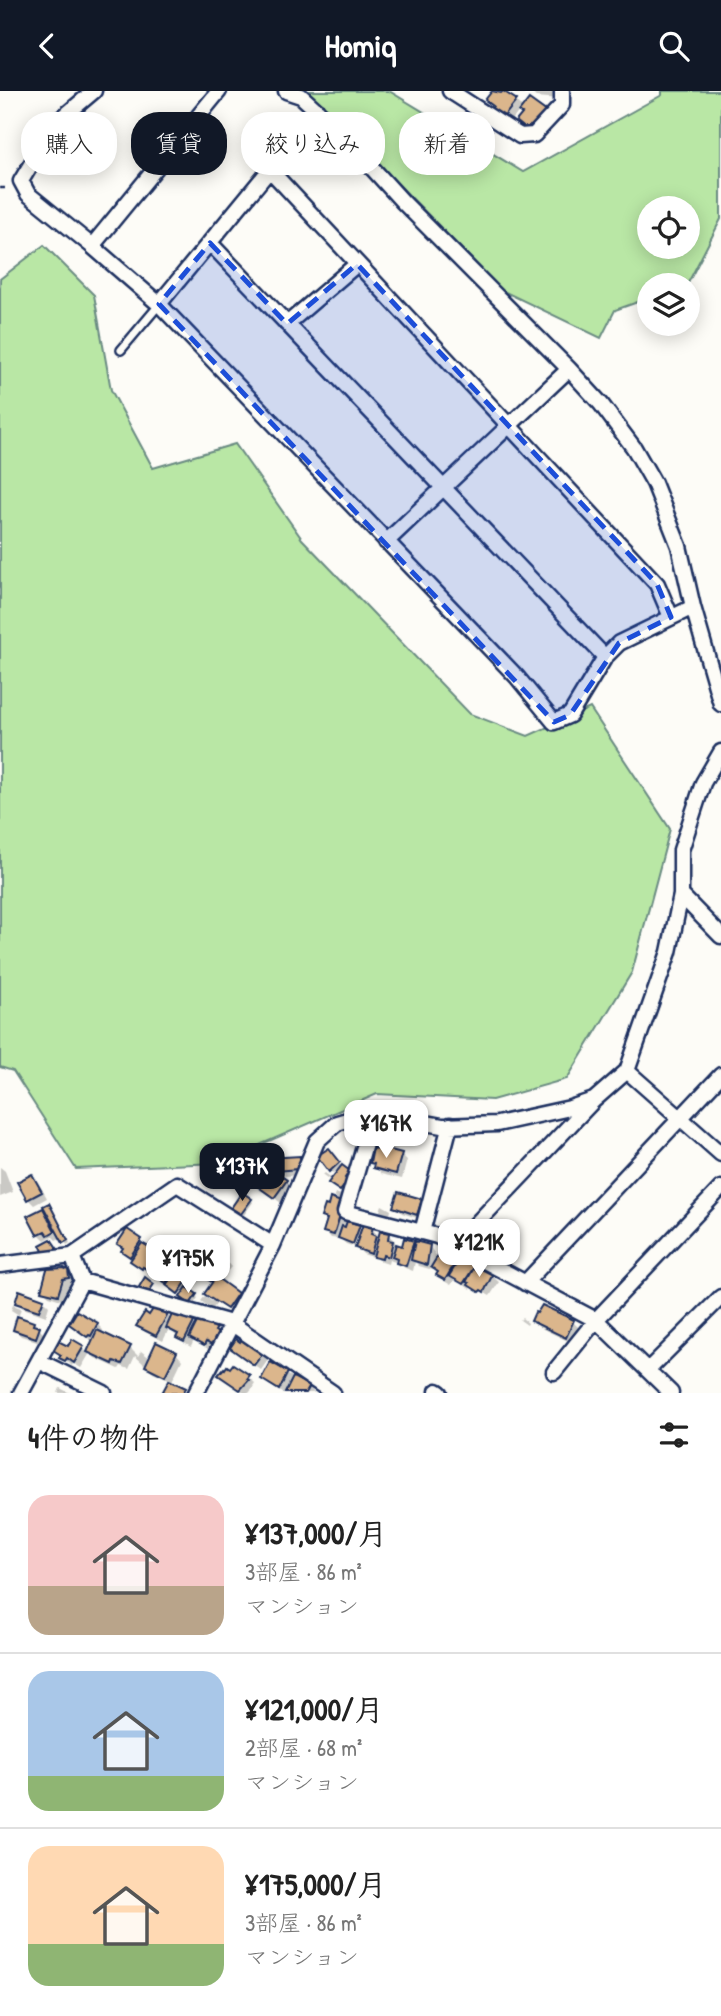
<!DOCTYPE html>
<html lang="ja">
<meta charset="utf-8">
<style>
:root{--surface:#fff;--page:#f2f2f2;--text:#222;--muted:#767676;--line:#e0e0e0;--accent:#111827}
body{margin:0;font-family:"Patrick Hand","Klee One",sans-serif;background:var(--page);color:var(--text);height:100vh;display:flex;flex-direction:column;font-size:26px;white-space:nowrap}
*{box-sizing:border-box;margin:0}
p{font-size:23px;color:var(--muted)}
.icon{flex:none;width:38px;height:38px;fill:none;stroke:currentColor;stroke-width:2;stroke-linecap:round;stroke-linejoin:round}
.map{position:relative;height:1302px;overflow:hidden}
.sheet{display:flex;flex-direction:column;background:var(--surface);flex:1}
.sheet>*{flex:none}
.top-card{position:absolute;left:21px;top:21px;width:679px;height:63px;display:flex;gap:14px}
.buttons{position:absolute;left:637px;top:105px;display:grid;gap:14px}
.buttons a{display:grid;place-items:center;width:63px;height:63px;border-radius:50%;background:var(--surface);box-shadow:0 4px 18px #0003;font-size:35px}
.price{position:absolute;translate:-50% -60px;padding:0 16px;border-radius:14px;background:#fff;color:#222;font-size:23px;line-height:46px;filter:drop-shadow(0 2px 4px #0008)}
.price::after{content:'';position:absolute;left:50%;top:42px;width:21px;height:16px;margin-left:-10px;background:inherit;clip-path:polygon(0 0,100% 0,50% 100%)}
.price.selected{background:var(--accent);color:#fff}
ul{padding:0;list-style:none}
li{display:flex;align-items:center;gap:21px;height:175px;padding:0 28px}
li+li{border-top:2px solid var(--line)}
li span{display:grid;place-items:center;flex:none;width:196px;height:140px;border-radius:21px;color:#555}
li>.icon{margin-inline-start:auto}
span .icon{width:84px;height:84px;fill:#fffc;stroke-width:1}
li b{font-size:30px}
h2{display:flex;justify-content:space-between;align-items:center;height:84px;padding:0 28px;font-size:30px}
.tag{padding:0 24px;border-radius:28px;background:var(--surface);box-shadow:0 4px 18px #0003;font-size:24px;line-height:63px}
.tag.selected{background:var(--accent);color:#fff}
header{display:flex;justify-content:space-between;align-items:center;height:91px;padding:0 28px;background:var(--accent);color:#fff;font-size:32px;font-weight:700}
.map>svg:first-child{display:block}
.green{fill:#b9e7a5;stroke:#6a8b82;stroke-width:2;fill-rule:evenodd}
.shadow{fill:#0003}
.building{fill:#dbb68c;stroke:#1b2f5e;stroke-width:2}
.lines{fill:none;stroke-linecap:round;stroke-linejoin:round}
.service-casing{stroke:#1b2f5e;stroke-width:12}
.minor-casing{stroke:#1b2f5e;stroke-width:19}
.path{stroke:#1b2f5e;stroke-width:2.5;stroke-dasharray:5 5;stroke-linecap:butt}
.service{stroke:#fdfcf7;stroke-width:7}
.minor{stroke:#fdfcf7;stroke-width:14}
.marked{fill:#1d4ed8;fill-opacity:0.2;stroke:#1d4ed8;stroke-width:5;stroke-dasharray:14 9;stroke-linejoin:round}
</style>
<header><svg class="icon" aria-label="back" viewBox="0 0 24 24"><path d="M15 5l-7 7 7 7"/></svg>Homiq<svg class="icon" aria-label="search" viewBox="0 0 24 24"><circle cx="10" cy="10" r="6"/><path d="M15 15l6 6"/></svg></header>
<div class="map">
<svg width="721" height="1302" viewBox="0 0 721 1302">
<rect width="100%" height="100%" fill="#fdfcf7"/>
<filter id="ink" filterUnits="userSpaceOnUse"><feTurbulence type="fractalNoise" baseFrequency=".0143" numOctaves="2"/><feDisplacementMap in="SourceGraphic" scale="14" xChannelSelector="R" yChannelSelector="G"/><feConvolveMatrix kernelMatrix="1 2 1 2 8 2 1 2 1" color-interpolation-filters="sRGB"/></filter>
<g filter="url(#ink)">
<path class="green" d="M307,0H389L523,81L662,4V0H721V128L687,194H649V207L615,219L601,247L503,200ZM649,117H688V156H649Z
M44,154L94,204L111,299L153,377L235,353L302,448L470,623L528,645L590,617L670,738L632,881L567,988L492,1009L377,1003L218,1072L76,1078L13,980L0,976V188Z"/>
<path class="shadow" d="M494,0L516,10L523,18L529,11L534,44L524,36V23L520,19L509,33L488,9Z
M513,0H524V3H515Z
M529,0H561L560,8L536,6Z
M331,1062L341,1075L333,1082L330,1080Z
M401,1063L407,1069L402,1088L381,1083L372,1071Z
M299,1067L305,1073L303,1084L285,1085L280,1081H276L270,1075Z
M0,1076L5,1080L13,1101L0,1106Z
M342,1076L355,1088L346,1111L339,1109L350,1119L346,1131L359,1136L363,1139L372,1138L380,1146L388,1144L395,1150V1155L403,1157L413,1151L416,1154L429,1155L438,1167L449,1164L463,1167L492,1185L499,1191L490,1205L476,1197L475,1199L471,1195L470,1198L455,1188L451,1194L444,1190L434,1177L433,1179L419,1175L415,1171L413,1180L405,1177L396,1168L395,1171L389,1169L388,1173L382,1171L378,1168L363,1163L358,1157L346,1153L341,1148L331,1147L325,1140L328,1131L323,1126L340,1112L334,1105L335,1102L344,1105L345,1104L336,1098L330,1092L331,1090L323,1084L325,1082L333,1088Z
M32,1085L38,1091L47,1107L34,1114L28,1108Z
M252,1090H286L292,1096L281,1112Z
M250,1109L253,1111L244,1124L236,1119Z
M421,1109L427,1115L423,1129L402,1122L395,1115Z
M382,1114L391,1119L390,1124L380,1120Z
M51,1117L70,1152L67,1154L62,1146L56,1149L52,1145L45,1149L39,1143L42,1119L51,1128Z
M140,1149L146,1156L190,1185L196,1191L190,1200L198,1207L193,1214L155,1184L139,1176L123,1160Z
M195,1168L225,1169L231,1176L221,1188L222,1189L221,1192L243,1210L234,1223L217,1212L212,1219L201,1210L205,1205L211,1210L213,1209V1192L190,1174L192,1171L209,1184L211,1181Z
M67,1180L74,1187L75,1192L69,1194L64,1210L49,1205L43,1199Z
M43,1209L49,1215L46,1225L23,1217L17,1211Z
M13,1214L21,1217L19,1224L11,1219Z
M167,1224L172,1229L193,1233L196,1236H213L219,1242L211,1260L194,1249L191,1256L184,1252L169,1238L163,1250L145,1241L139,1235L150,1227Z
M522,1227L528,1232L527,1234L520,1229Z
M533,1230L573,1231L579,1237L572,1252L539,1236Z
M33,1232L45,1244L43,1252L21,1245L15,1239Z
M71,1233H97L103,1239L101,1243L130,1257L138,1265L141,1260L151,1268L176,1262L182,1269L171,1292L188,1302H164L171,1289L153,1281L135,1265L129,1278L121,1275L119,1278L95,1267L90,1262L81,1277L73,1272L72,1275L55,1259L69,1258L73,1251L88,1262L93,1251Z
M232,1257L262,1263L268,1269L261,1279Z
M271,1274L309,1296L314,1302H283L269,1294L263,1288Z
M221,1284L248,1286L255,1292L253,1295L254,1296L249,1302H244Z
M60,1297L70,1302H58Z"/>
<path class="building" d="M492,0L501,2L503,0L517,9L502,28L490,19L493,15L485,9Z
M529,8L547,21L533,38L530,35L527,39L516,30L522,23L519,21Z
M379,1056L402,1062L396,1083L373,1077L374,1073L370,1072L373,1057L379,1058Z
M329,1057L340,1071L329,1081L317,1065Z
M300,1065V1074L297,1075V1078L277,1080L276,1075H268V1067Z
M263,1072L287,1089L274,1107L250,1090Z
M342,1074L350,1080L345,1087L348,1090L340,1100L328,1092Z
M32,1083L42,1101L27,1109L17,1091Z
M242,1101L252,1108L241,1123L231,1117Z
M398,1101L422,1108L417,1124L393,1116Z
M330,1107L344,1112L334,1144L323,1141L327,1128L321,1126L325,1114L328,1115Z
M49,1112L68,1149L63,1152L43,1115Z
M43,1117L55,1140L48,1144L45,1140L37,1144L27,1125Z
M347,1130L360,1134L353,1153L338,1147L342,1135L345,1136Z
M363,1133L373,1136L371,1143L376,1145L371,1163L355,1157Z
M127,1138L142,1148L130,1166L121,1160L123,1157L117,1153Z
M380,1140L389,1142L388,1149L393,1150L389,1166L383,1164L382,1168L373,1166Z
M404,1147L414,1150L406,1175L396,1172L397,1168L392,1166L396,1153L402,1155Z
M51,1148L57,1157L45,1164L40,1154Z
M415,1150L430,1154L427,1174L411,1169Z
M142,1152L159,1162L148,1179L143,1176L142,1178L130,1170Z
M203,1153L226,1168L216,1181L217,1182L212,1191L205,1187L210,1180L193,1168Z
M442,1158L449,1162L451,1158L460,1164L445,1189L436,1184L438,1181L431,1176Z
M161,1163L177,1174L166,1192L149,1181Z
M462,1164L476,1173L463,1193L449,1185Z
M476,1173L493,1183L484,1201L481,1199L479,1201L468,1194L469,1192L466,1191Z
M180,1176L191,1184L178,1203L166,1194Z
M64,1177L68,1179L69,1187L63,1188L58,1204L41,1200L47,1178Z
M145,1186L154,1193L148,1202L139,1196Z
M216,1186L238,1202L227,1218L204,1203Z
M187,1196L197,1203L190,1213L180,1206Z
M19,1199L44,1208L39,1220L15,1212Z
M542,1214L574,1229L566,1247L531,1230L535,1221L537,1222Z
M155,1215L168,1223L156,1245L136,1235L145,1221L149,1224Z
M77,1220L98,1232L91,1245L89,1244L87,1246L69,1233Z
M173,1221L194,1231L184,1251L176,1247L178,1243L166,1237Z
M17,1225L34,1231L33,1234L40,1236L36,1247L13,1239Z
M202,1228L214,1234V1236L217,1237L215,1240L221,1244L215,1256L206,1251L204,1255L189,1247L197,1231L200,1232Z
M97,1239L131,1255L122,1273L114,1270L113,1273L87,1261Z
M242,1247L263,1262L254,1274L230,1257L236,1248L240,1251Z
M72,1248L84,1255L74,1272L67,1267L65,1270L59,1267L61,1264L53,1259L58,1250L68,1255Z
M156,1251L177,1261L165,1285L145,1275Z
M270,1271L288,1281L279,1299L261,1288Z
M233,1273L250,1284L247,1288L249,1289L240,1299L218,1284L224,1277L225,1278L227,1275L230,1277Z
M293,1286L310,1295L306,1302H285Z
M169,1289L186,1297L184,1300L188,1302H162Z"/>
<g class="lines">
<defs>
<path id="service" d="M121,259L159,214"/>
<path id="minor" d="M94,0L55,33L21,90L28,103L92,155L159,213L517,586L554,631L570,624L605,566L619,552L693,516
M286,0L301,5L335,36L403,111L569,278L601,313L634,357L654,392L679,455L693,516L721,613
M450,0L520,45L534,44L562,14V0
M270,79L657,493L671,526
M210,152L605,566
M92,155L219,0
M159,213L318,20
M287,233L357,173
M386,451L569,278
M681,804L721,845
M627,980L721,1063
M374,1022L345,1121L437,1145L596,1229L671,1302
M422,1141L450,1034
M456,1154L593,1010
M0,1174L72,1165L177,1093L273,1154
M82,1190L231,1232L333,1302
M525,1192L721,984
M39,1270L104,1302
M648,1279L721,1206
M554,1281L596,1229L721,1097
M437,1300L440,1302
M21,1302L82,1190L72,1165
M196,1302L273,1154L317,1050L337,1032L370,1022L442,1035L497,1033L570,1017L594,1009L627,980L669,861L681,804V759L703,692L721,661"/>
</defs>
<use href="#service" class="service-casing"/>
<use href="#minor" class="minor-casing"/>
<path class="path" d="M0,97H8"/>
<use href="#service" class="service"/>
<use href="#minor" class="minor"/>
</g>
</g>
<path class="marked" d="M210,152L287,233L357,173L657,493L671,526L619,552L570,624L554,631L159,213Z"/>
</svg>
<div class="buttons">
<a><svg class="icon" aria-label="locate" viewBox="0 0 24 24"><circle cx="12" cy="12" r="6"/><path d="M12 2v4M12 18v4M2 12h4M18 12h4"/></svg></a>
<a><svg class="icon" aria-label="layers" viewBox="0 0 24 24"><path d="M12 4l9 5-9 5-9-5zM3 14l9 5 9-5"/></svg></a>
</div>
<b class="price" style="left:386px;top:1069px">¥167K</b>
<b class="price selected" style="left:242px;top:1112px">¥137K</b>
<b class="price" style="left:479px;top:1188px">¥121K</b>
<b class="price" style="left:188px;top:1204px">¥175K</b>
<div class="top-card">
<a class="tag">購入</a>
<a class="tag selected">賃貸</a>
<a class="tag">絞り込み</a>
<a class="tag">新着</a>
</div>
</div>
<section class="sheet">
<h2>4件の物件<svg class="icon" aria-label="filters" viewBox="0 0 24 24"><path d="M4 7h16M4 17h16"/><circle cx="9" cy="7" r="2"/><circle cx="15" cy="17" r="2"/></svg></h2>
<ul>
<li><span style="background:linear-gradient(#f6c9c9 65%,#b9a48a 0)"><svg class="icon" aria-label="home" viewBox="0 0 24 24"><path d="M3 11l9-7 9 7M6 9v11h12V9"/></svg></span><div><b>¥137,000/月</b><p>3部屋 · 86 m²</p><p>マンション</p></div></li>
<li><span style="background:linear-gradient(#a9c7e8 75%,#8fb573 0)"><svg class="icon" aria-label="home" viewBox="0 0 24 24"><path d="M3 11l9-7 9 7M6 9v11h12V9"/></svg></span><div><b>¥121,000/月</b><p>2部屋 · 68 m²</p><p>マンション</p></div></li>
<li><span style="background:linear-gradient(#ffd9b3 70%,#8fb573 0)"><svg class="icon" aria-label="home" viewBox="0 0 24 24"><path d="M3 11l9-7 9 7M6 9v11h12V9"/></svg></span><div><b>¥175,000/月</b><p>3部屋 · 86 m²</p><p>マンション</p></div></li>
</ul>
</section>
